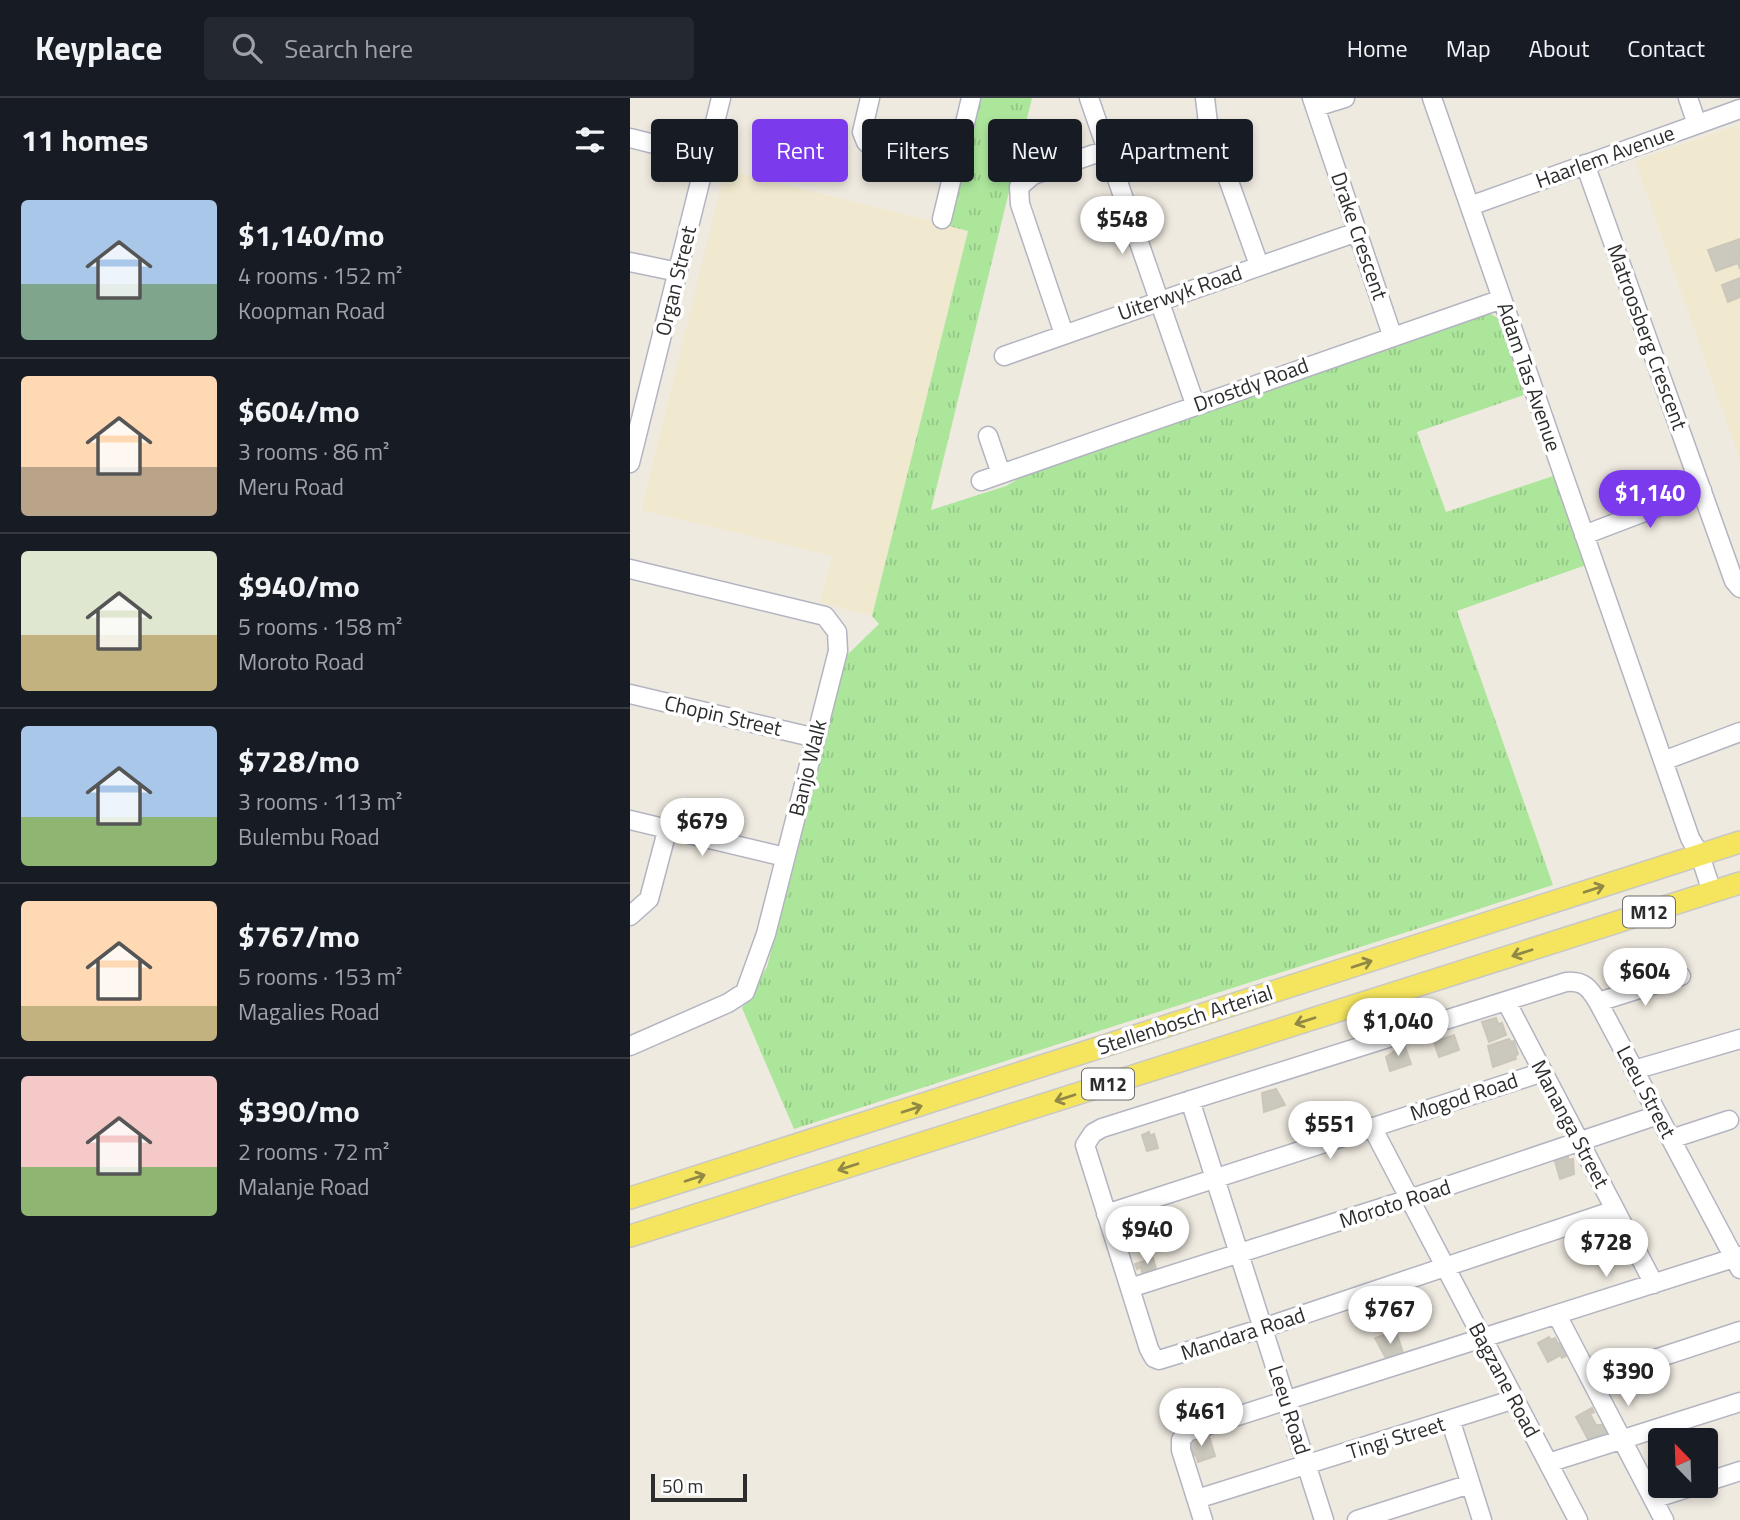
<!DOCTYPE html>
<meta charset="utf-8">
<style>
:root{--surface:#171b24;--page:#242831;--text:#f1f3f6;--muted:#9ea1a6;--line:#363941;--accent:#7c3aed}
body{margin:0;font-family:"Titillium Web",sans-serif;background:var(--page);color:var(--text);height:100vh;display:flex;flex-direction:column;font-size:26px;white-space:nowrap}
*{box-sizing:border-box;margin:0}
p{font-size:23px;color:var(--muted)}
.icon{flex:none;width:38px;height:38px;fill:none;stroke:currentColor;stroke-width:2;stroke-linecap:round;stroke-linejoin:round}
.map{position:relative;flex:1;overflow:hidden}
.details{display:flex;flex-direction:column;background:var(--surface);width:630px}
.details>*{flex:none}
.hud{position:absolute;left:21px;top:21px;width:665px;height:63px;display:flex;gap:14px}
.needle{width:46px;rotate:337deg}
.controls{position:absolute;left:1018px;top:1330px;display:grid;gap:14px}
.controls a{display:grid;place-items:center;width:70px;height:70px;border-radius:7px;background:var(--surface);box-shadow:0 4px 10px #0003;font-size:35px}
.scale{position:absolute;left:21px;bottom:18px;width:96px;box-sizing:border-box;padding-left:7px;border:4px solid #2d2d2d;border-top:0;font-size:19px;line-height:24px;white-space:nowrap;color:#2d2d2d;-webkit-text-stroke:5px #fff;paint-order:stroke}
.price{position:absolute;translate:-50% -60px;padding:0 16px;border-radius:24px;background:#fff;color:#222;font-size:23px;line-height:46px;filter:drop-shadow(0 2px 4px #0008)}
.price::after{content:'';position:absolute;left:50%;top:42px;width:21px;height:16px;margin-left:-10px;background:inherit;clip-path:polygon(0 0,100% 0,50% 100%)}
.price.active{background:var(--accent);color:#fff}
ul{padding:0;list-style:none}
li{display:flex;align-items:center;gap:21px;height:175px;padding:0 21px}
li+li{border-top:2px solid var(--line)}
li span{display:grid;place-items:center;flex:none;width:196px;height:140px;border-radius:7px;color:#555}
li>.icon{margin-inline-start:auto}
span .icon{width:84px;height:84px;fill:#fffc;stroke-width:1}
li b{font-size:30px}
h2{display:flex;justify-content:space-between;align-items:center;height:84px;padding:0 21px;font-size:30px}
.tag{padding:0 24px;border-radius:7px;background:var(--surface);box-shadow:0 4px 10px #0003;font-size:24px;line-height:63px}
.tag.active{background:var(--accent);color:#fff}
header{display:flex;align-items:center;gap:42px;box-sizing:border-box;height:98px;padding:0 35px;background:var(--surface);border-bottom:2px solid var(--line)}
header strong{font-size:33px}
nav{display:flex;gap:38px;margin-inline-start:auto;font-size:24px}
.search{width:490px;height:63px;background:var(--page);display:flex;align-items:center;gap:18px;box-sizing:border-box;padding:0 24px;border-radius:7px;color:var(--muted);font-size:26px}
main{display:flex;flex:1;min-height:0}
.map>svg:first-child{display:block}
.education{fill:#f0e9cf}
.grass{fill:url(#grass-tufts)}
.building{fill:#cbc8be;stroke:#cbc6b9;stroke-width:2}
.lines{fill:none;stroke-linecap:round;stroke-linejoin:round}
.minor-casing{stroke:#b3b4c1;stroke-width:21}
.major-casing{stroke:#c8c8c8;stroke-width:24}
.minor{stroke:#fff;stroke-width:18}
.major{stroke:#f5e45e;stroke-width:21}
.oneway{stroke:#918846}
.labels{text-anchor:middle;stroke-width:7;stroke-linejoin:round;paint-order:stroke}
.shield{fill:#fff;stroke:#6c6c6c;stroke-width:2}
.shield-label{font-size:19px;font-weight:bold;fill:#2d2d2d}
.street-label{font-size:21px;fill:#2d2d2d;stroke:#fff}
</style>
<header>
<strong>Keyplace</strong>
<div class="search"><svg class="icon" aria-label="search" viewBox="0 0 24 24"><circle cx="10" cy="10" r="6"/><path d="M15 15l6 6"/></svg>Search here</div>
<nav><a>Home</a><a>Map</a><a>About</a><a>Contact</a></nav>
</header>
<main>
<section class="details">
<h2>11 homes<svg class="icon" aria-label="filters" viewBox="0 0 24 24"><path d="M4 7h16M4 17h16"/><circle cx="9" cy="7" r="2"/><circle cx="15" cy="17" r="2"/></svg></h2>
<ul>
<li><span style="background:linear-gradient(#a9c7e8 60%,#7fa58c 0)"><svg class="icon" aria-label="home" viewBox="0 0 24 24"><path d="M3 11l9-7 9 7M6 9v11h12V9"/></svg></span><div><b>$1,140/mo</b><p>4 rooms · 152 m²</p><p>Koopman Road</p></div></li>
<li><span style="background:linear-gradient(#ffd9b3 65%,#b9a48a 0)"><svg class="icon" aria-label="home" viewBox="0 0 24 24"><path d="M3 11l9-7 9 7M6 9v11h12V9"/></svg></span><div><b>$604/mo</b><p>3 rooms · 86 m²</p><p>Meru Road</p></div></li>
<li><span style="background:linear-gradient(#dfe7d0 60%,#c2b280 0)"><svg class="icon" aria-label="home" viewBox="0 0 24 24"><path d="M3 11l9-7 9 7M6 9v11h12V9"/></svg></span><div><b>$940/mo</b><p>5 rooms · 158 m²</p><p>Moroto Road</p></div></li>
<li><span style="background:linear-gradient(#a9c7e8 65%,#8fb573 0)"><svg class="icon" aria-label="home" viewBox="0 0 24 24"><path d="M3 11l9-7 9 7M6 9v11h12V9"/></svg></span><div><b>$728/mo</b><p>3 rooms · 113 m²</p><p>Bulembu Road</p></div></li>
<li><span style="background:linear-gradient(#ffd9b3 75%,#c2b280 0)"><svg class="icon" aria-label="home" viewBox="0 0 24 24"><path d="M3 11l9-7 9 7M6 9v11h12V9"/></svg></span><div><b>$767/mo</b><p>5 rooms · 153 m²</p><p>Magalies Road</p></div></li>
<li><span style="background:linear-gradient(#f6c9c9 65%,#8fb573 0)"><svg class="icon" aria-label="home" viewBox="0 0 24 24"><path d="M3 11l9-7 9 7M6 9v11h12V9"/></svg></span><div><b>$390/mo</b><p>2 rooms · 72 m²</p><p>Malanje Road</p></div></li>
</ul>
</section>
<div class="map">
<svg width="1110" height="1422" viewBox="0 0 1110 1422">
<defs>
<pattern id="grass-tufts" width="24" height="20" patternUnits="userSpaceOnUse" patternTransform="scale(1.75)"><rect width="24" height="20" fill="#ace69b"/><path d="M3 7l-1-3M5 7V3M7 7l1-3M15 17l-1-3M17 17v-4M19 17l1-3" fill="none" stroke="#94c686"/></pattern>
</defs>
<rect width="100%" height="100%" fill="#efeae0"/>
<path class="education" d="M1107,27L1110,36V362L1005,63Z
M95,72L338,132L242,518L190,505L202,458L11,412Z"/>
<path class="grass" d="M348,0H402L301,412L376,388L393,378L857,214L868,220L894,297L787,334L816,414L923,378L956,467L827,513L923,787L164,1031L112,910L137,869L214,560L249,526L242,518L338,133L315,127Z"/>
<path class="building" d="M1110,141V171L1108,165L1086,173L1078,152Z
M1110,180V199L1098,204L1092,187Z
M866,920L868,926L872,925L876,937L859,944L852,924Z
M824,937L829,952L809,959L804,944Z
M879,941L881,944L884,943L888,956L885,958L886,961L863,969L858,948Z
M774,946L781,966L760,973L756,959L765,953L764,949Z
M646,991L655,1007L634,1014L632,995Z
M519,1034L520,1038L524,1036L528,1050L517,1053L512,1037Z
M937,1056L939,1062L943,1061L944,1076L930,1081L924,1060Z
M510,1113L516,1133L503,1138L502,1134L499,1135L495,1122L498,1120L497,1117Z
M970,1123L978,1131L986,1129L989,1135L980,1138L981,1142L964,1147L960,1145L957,1127Z
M523,1160L526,1171L512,1175L511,1169L507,1171L505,1166Z
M766,1233L774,1258L757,1262L745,1240Z
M919,1239L921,1242L925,1240L928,1246L934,1243L940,1256L932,1260L929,1254V1258L918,1264L908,1245Z
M962,1310L964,1314L960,1316L966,1327H975L979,1335L960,1345L946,1319Z
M571,1337L572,1340L579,1338L585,1358L568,1364L566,1357L560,1359L558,1344Z"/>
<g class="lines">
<defs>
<path id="minor" d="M240,0L232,34L236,44L250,57L322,74
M459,0L565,306
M575,0L578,25L629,167
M682,0L762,237
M802,0L1060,740L1070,757L1082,794
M1058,0L1067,26
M686,9L715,0
M0,40L76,59
M955,66L1104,483L1110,490
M840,108L1110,11
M312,121L341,0
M0,164L48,174
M434,236L390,106L389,89L403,77L476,52
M374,258L727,134
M358,338L371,376
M0,365L91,0
M351,383L872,201
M954,437L1072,392
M0,471L195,518L207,534L208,553L136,836L115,894L98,905L0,948
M0,596L186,640
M1033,663L1110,634
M0,722L155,759
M0,818L19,801L37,733
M876,903L1024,1186
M968,904L1051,878
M1004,972L1110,941
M560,1002L694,1422
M742,1029L948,1422
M1041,1041L1099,1022
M985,1112L633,1230L529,1262L524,1260L519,1251L455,1047L463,1035L472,1030L936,884C954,882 960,891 968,904L1110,1171
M476,1116L913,974
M500,1190L779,1101L1028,1017
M927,1217L1034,1422
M961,1282L1110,1233
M821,1324L852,1422
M918,1365L1110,1304
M1076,1384L1110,1373
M567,1401L885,1301
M1023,1401L1064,1388
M573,1422L551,1352V1342L557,1334L1110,1158
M727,1422L840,1386"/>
<path id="major" d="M0,1100L1110,744
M0,1138L1110,785"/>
</defs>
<use href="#minor" class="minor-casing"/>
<use href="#major" class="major-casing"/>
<use href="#minor" class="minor"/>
<use href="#major" class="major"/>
</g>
<defs><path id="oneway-shaft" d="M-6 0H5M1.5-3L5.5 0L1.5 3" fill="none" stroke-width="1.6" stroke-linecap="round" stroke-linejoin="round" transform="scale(1.75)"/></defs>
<g class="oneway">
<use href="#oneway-shaft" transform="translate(964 791) rotate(-18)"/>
<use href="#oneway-shaft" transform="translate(892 855) rotate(162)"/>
<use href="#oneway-shaft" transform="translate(732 866) rotate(-18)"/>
<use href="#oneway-shaft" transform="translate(675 923) rotate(162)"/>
<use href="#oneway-shaft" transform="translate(435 1000) rotate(162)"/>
<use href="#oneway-shaft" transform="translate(282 1011) rotate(-18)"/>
<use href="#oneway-shaft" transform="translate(218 1069) rotate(162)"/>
<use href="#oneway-shaft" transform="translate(65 1080) rotate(-18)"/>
</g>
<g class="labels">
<g class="shield">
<rect x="993" y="798.5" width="52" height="31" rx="5"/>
<rect x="452" y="970.5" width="52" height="31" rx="5"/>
</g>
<g class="shield-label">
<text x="1019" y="821">M12</text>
<text x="478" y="993">M12</text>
</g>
<g class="street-label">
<text transform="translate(975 59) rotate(-20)" y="7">Haarlem Avenue</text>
<text transform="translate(729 138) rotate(71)" y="7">Drake Crescent</text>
<text transform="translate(46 183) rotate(-76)" y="7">Organ Street</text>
<text transform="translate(550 195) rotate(-19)" y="7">Uiterwyk Road</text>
<text transform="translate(1017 239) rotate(70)" y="7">Matroosberg Crescent</text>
<text transform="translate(899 279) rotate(71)" y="7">Adam Tas Avenue</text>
<text transform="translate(621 287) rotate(-20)" y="7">Drostdy Road</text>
<text transform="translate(93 618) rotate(13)" y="7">Chopin Street</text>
<text transform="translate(178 670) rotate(-76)" y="7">Banjo Walk</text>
<text transform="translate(555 922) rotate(-18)" y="7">Stellenbosch Arterial</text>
<text transform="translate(1016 994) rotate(62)" y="7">Leeu Street</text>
<text transform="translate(834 999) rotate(-18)" y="7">Mogod Road</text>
<text transform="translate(940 1026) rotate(62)" y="7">Mananga Street</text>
<text transform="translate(765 1106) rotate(-18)" y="7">Moroto Road</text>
<text transform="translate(613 1236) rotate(-18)" y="7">Mandara Road</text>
<text transform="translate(874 1282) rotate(62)" y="7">Bagzane Road</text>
<text transform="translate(659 1312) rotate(72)" y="7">Leeu Road</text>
<text transform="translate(766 1340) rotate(-17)" y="7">Tingi Street</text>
</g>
</g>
</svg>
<div class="controls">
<a><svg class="needle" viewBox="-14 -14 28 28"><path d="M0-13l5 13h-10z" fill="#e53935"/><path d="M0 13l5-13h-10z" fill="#9ea1a6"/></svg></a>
</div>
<div class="scale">50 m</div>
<b class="price" style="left:492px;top:158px">$548</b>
<b class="price active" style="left:1020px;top:432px">$1,140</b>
<b class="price" style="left:72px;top:760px">$679</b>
<b class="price" style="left:1015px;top:910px">$604</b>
<b class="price" style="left:768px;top:960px">$1,040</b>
<b class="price" style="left:700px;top:1063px">$551</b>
<b class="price" style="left:517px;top:1168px">$940</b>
<b class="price" style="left:976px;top:1181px">$728</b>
<b class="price" style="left:760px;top:1248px">$767</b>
<b class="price" style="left:998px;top:1310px">$390</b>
<b class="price" style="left:571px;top:1350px">$461</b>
<div class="hud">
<a class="tag">Buy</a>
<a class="tag active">Rent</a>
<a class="tag">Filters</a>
<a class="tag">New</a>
<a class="tag">Apartment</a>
</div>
</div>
</main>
